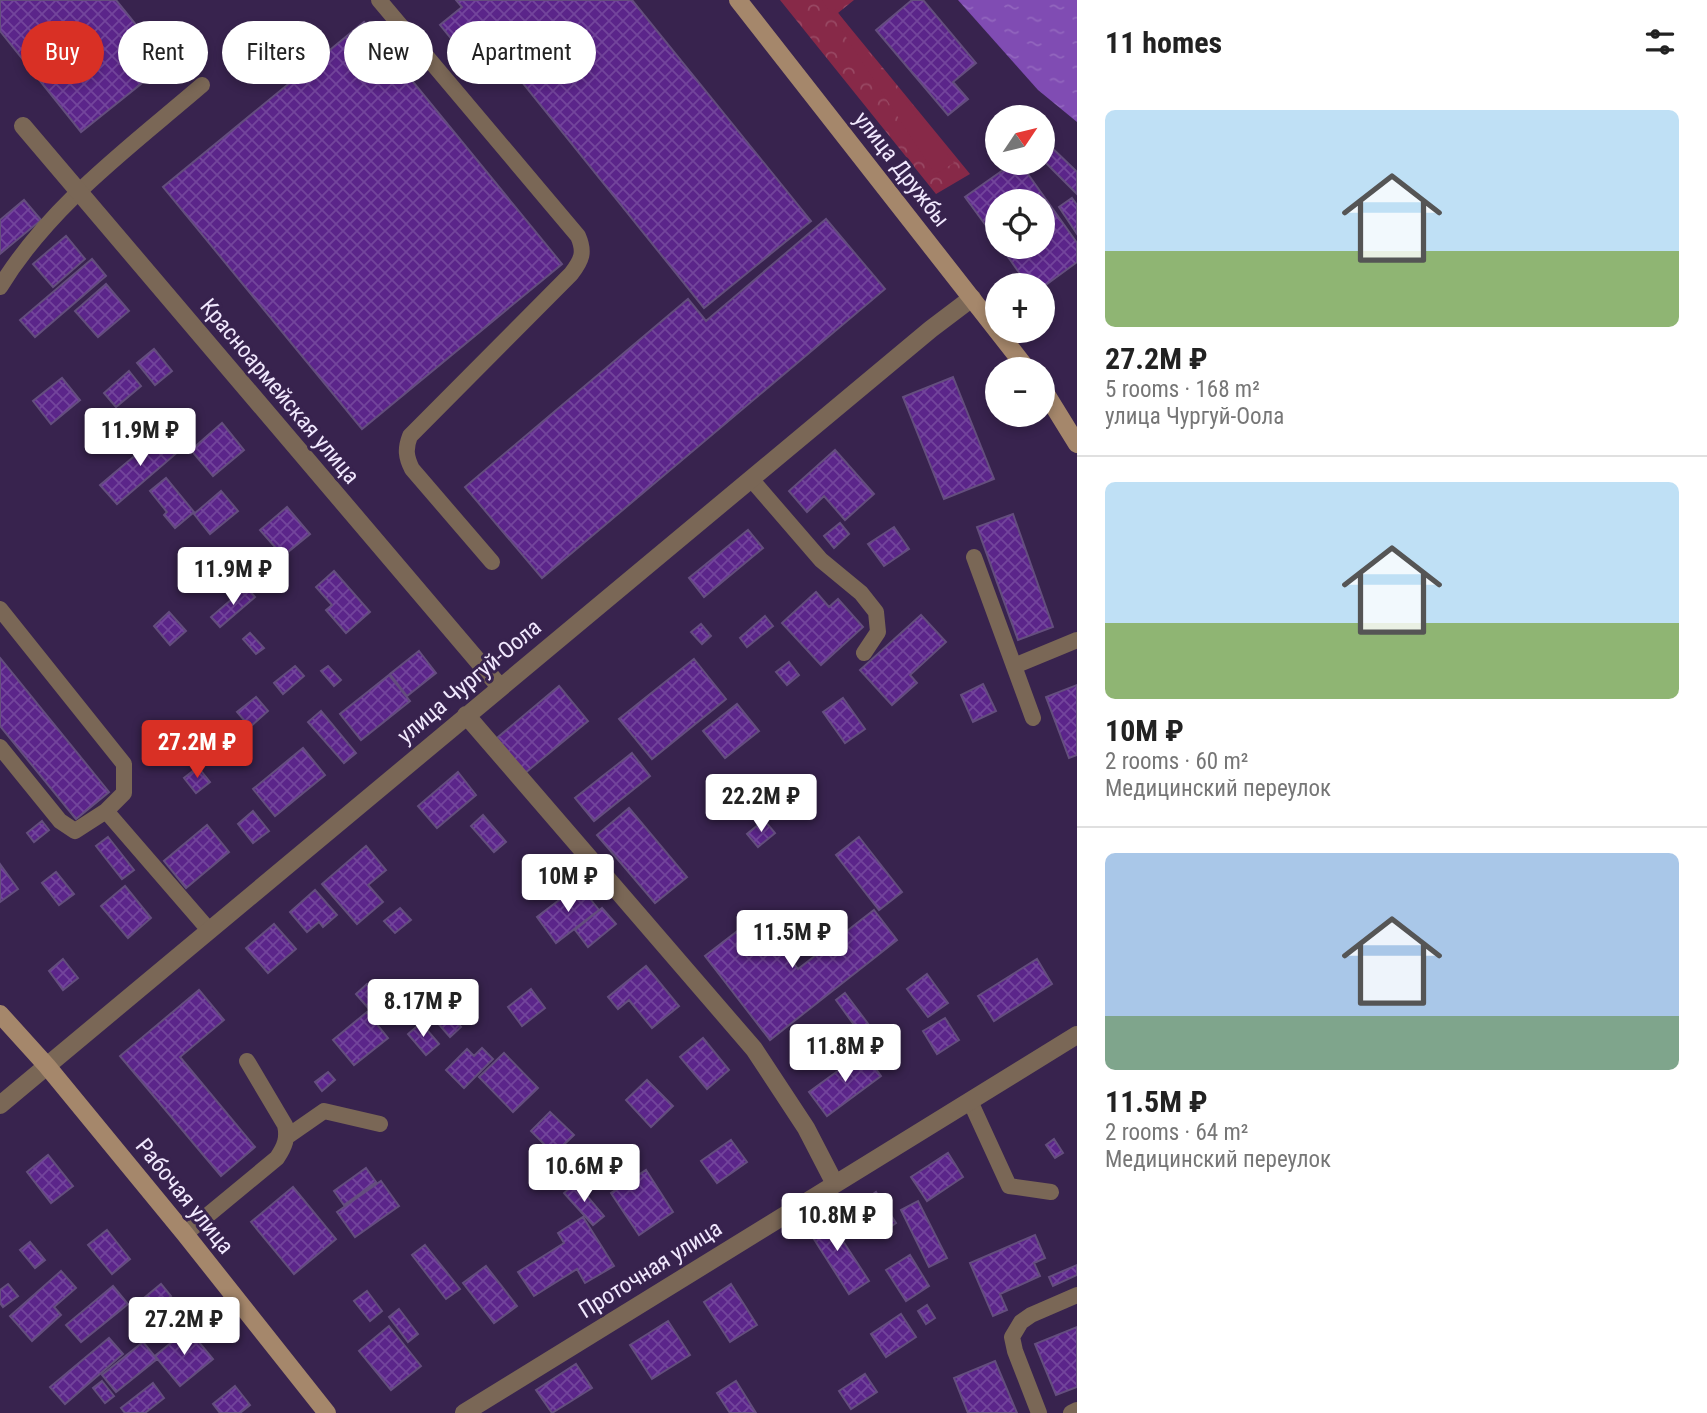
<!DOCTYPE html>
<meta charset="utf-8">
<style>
:root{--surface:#fff;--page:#f2f2f2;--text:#222;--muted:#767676;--line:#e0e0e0;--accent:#d93025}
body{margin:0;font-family:"Roboto Condensed",sans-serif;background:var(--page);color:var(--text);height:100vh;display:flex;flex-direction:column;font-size:26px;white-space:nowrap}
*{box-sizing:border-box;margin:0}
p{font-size:23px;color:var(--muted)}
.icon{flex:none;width:38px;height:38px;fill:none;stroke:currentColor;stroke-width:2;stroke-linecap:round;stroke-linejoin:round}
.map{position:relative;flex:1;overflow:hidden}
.details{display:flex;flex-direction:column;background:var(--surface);width:630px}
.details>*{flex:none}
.guide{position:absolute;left:21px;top:21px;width:665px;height:63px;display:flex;gap:14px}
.needle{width:46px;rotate:55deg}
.buttons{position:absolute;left:985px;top:105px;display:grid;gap:14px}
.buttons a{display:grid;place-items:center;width:70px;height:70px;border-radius:50%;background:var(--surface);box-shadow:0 4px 10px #0003;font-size:35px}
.price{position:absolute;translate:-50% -60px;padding:0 16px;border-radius:7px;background:#fff;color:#222;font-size:23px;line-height:46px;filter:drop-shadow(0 2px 4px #0008)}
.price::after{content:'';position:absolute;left:50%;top:42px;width:21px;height:16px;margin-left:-10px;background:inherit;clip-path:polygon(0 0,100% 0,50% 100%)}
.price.selected{background:var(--accent);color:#fff}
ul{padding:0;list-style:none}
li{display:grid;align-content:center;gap:14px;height:371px;padding:0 28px}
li+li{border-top:2px solid var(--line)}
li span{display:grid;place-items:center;height:217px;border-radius:10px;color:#555}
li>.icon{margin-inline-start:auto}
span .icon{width:126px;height:126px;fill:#fffc;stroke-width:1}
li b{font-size:30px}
h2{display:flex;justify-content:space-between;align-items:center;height:84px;padding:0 28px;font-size:30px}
.tag{padding:0 24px;border-radius:32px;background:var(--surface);box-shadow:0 4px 10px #0003;font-size:24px;line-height:63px}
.tag.selected{background:var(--accent);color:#fff}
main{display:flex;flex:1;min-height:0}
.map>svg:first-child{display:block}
.forest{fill:url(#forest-crowns)}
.park{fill:#872948}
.water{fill:url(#water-ripples)}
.building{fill:url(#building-cross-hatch);stroke:#644e7e;stroke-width:2}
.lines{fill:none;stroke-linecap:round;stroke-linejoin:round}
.service{stroke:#7a6756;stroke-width:16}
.minor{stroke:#7a6756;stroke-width:18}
.secondary{stroke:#a5876b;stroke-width:18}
.labels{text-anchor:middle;stroke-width:6;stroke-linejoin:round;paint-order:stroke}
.street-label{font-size:23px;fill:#f1e8fe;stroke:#38234e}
</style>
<main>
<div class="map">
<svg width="1077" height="1413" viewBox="0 0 1077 1413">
<defs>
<pattern id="forest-crowns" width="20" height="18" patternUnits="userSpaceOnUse" patternTransform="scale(1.75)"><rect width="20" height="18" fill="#872948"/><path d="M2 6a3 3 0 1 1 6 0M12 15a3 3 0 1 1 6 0" fill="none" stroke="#984863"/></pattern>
<pattern id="water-ripples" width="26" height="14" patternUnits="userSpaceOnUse" patternTransform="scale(1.75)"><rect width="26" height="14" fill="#804cb3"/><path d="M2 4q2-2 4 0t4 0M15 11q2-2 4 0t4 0" fill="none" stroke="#9266be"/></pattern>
<pattern id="building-cross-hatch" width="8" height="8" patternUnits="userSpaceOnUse" patternTransform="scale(1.75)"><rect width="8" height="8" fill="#5b258a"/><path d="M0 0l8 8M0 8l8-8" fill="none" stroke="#73459c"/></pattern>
</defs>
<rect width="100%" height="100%" fill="#38234e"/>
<path class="forest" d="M780,0H854L838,13L970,174L936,194Z"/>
<path class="park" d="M822,0H845L835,9L954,163L935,174Z"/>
<path class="water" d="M958,0H1077V122L1038,90Z"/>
<path class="building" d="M0,0H116L167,63L81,132L0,31Z
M456,0H632L811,221L704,308L501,56L480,74L440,25L462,7Z
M912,0H923L976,63L953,82L968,99L948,115L876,30Z
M364,22L562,264L362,429L163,187Z
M1047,143L1077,172V194L1043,160V148Z
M1013,163H1020L1077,243V262L1043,287L1028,285L1001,247H1043V201H998V242L965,197Z
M1072,198L1077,205V234L1059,207Z
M24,200L41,220L0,254V220Z
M826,219L885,289L542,578L465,487L688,299L706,321Z
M66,236L85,259L53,287L33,264Z
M92,259L106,276L35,337L20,320Z
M106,284L129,311L98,337L75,311Z
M154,349L172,371L155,385L137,363Z
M129,371L141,386L116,407L104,393Z
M953,377L994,479L944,499L903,397Z
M62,378L80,400L51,424L33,401Z
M222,423L244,450L213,476L191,450Z
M163,432L179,451L117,504L100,485Z
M835,450L874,494L845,520L824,496L807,512L789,491Z
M166,478L194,512L175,528L164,515L167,512L150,491Z
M221,491L238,511L210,534L194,514Z
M287,507L310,534L283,556L260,530Z
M1013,514L1053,627L1018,640L977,527Z
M840,523L849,534L834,548L824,536Z
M894,527L909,549L884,566L868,544Z
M748,530L763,548L704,597L689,578Z
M248,566L255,574L234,592L227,584Z
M334,571L370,612L346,633L326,610L332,605L316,587Z
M246,587L255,597L220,627L211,617Z
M816,592L829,607L838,599L863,627L821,665L782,623Z
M169,612L186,631L170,645L154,626Z
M921,615L946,642L910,675L917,683L892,705L860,670Z
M765,616L773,626L747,647L740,638Z
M701,624L711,636L702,644L691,632Z
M250,633L264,648L256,654L243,639Z
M419,651L436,673L407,696L390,674Z
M0,658L109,792L76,819L0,726Z
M694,659L726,699L652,759L619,719Z
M789,662L799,675L787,685L776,672Z
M295,666L304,676L283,694L274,683Z
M328,666L341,680L334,686L321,671Z
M389,675L410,701L361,740L340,714Z
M983,684L996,711L973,722L961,695Z
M1077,685V755L1069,758L1046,697Z
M559,686L588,721L525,773L497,738Z
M256,697L268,711L250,727L237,712Z
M843,698L865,729L845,743L823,712Z
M737,704L759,731L725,758L703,731Z
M321,711L356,753L344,763L308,722Z
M303,748L325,775L275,816L253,789Z
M632,753L650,776L594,821L575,798Z
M198,767L210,782L196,793L184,778Z
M458,772L476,795L437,828L418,806Z
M777,779L788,793L773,805L761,791Z
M629,808L687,877L655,903L597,835Z
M253,811L269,831L253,843L238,824Z
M483,815L506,842L494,852L471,826Z
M764,820L775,833L758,847L747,834Z
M42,821L49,830L34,842L27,833Z
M207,825L229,852L186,888L164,861Z
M108,837L134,870L122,879L96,846Z
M859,837L902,892L879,910L836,855Z
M366,846L386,870L368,885L383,902L357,924L322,884Z
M0,864L18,889L0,902Z
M56,872L74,894L59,905L42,883Z
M579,885L599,910L556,943L537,917Z
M125,886L151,918L128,938L101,906Z
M315,890L337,915L323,927L319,922L307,932L290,912Z
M400,908L411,920L395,933L384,921Z
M602,908L616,924L588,947L575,930Z
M874,910L897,940L770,1040L705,956L757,916L798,969Z
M274,924L296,949L268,973L246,948Z
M63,959L78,978L63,990L49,971Z
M1037,959L1052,984L994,1021L978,996Z
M646,966L679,1006L652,1028L629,1000L618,1009L608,997Z
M927,974L948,1003L928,1017L907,989Z
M367,984L380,999L369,1009L356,994Z
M531,989L545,1008L522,1026L508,1007Z
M199,990L224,1020L180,1057L255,1147L221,1176L120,1056Z
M845,993L875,1033L865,1040L836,1000Z
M448,1011L461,1027L450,1037L436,1021Z
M367,1012L388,1038L354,1065L333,1040Z
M945,1018L959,1040L937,1054L923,1031Z
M421,1023L439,1044L426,1055L408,1034Z
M703,1038L729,1070L707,1089L680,1057Z
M482,1048L493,1059L464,1088L446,1070L467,1049L474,1056Z
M864,1052L881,1076L827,1116L809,1092Z
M504,1053L538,1088L513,1112L479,1077Z
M328,1072L335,1080L322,1091L315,1082Z
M647,1080L673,1106L651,1127L626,1100Z
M550,1112L574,1135L554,1154L531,1131Z
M1054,1139L1063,1153L1055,1158L1046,1145Z
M731,1140L747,1162L717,1183L701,1161Z
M948,1153L963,1177L927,1201L911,1177Z
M48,1155L73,1186L51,1203L27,1172Z
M366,1168L376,1182L344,1205L334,1191Z
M646,1170L673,1212L639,1235L611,1193Z
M381,1181L399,1206L355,1237L337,1212Z
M576,1183L604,1216L593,1225L564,1193Z
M293,1187L336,1239L294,1274L251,1222Z
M876,1192L896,1223L883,1232L863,1201Z
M918,1201L947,1258L929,1267L901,1210Z
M824,1212L869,1281L849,1294L805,1225Z
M583,1217L614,1266L585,1283L577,1269L534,1296L518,1272L564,1243L558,1233Z
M107,1230L130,1259L112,1274L88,1245Z
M1035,1235L1045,1258L1034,1263L1040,1276L1000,1294L1007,1310L993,1316L970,1263Z
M30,1242L45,1260L35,1268L20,1250Z
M425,1245L460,1289L446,1299L412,1255Z
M910,1255L929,1286L906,1301L886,1270Z
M1077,1265V1275L1053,1286L1049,1277Z
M486,1266L517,1306L494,1323L463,1283Z
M61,1271L76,1288L54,1307L61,1315L32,1341L10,1316Z
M8,1284L18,1296L3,1307L0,1303V1290Z
M161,1284L171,1296L148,1315L138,1303Z
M731,1284L757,1325L730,1342L704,1302Z
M113,1286L128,1304L81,1342L66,1325Z
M367,1291L382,1311L370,1321L354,1301Z
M927,1305L935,1318L926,1324L918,1311Z
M399,1309L418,1334L408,1342L389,1317Z
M901,1314L916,1337L886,1357L871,1334Z
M668,1321L690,1355L652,1379L630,1345Z
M389,1326L421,1366L391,1390L359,1351Z
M1077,1327V1387L1056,1395L1035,1344Z
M188,1329L213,1359L180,1386L155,1356Z
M109,1338L123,1354L65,1404L50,1387Z
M143,1342L157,1359L116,1392L102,1375Z
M995,1361L1017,1413H968L954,1378Z
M576,1364L592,1388L552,1413L536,1390Z
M865,1374L877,1392L851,1409L839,1391Z
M102,1381L114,1396L105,1403L93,1388Z
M736,1381L756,1413H730L717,1393Z
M153,1383L164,1398L145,1413H125L121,1408Z
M235,1386L250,1405L240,1413H220L213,1404Z"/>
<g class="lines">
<path class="service" d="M379,0L578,236C585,252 582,260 571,274L410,436C405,449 406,457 412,469L492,562
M0,287C50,205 130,147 202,85
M751,479L821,560L861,593L876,612L878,632L864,653
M974,557L1033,718
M0,609L124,764V793L106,811L209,930
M1014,666L1077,640
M0,747L60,821L75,831L106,811
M970,1101L1009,1186L1051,1192
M288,1136L324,1111L380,1124
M185,1234L277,1158C285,1146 288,1138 285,1125L247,1061
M1039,1413L1015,1351L1012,1337L1021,1322L1031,1315L1077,1295
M1071,1413L1077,1410"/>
<path class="minor" d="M23,126L500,687
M466,715L754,1049L806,1128L835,1184
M0,1105L931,329L972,298
M464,1413L1077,1035"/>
<path class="secondary" d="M738,0L1027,369
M1043,389L1077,444
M0,1014L47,1066L185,1234L327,1413"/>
</g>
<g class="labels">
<g class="street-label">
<text transform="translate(902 169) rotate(52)" y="8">улица Дружбы</text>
<text transform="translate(280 391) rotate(50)" y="8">Красноармейская улица</text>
<text transform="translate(469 681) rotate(-40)" y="8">улица Чургуй-Оола</text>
<text transform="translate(185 1196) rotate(51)" y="8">Рабочая улица</text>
<text transform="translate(650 1269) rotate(-32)" y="8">Проточная улица</text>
</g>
</g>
</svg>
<div class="buttons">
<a><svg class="needle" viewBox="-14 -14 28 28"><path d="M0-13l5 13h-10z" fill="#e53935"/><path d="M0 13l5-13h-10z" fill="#767676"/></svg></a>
<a><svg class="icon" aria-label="locate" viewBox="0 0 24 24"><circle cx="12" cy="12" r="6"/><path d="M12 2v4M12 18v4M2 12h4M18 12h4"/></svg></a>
<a>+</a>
<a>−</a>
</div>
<b class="price" style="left:140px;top:468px">11.9M ₽</b>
<b class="price" style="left:233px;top:607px">11.9M ₽</b>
<b class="price selected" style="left:197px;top:780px">27.2M ₽</b>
<b class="price" style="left:761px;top:834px">22.2M ₽</b>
<b class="price" style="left:568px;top:914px">10M ₽</b>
<b class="price" style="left:792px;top:970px">11.5M ₽</b>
<b class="price" style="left:423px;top:1039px">8.17M ₽</b>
<b class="price" style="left:845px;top:1084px">11.8M ₽</b>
<b class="price" style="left:584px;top:1204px">10.6M ₽</b>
<b class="price" style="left:837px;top:1253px">10.8M ₽</b>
<b class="price" style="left:184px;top:1357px">27.2M ₽</b>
<div class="guide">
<a class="tag selected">Buy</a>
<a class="tag">Rent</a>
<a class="tag">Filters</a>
<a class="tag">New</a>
<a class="tag">Apartment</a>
</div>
</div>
<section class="details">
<h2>11 homes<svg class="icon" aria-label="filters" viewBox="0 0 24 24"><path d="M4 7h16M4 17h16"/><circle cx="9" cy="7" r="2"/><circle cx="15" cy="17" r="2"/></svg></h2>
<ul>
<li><span style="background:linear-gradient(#bfe0f5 65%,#8fb573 0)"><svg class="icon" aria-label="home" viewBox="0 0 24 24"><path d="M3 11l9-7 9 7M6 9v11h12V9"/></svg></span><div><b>27.2M ₽</b><p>5 rooms · 168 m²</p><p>улица Чургуй-Оола</p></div></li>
<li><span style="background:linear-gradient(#bfe0f5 65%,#8fb573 0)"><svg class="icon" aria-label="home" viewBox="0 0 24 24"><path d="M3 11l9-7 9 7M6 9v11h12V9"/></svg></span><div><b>10M ₽</b><p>2 rooms · 60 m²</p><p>Медицинский переулок</p></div></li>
<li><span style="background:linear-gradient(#a9c7e8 75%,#7fa58c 0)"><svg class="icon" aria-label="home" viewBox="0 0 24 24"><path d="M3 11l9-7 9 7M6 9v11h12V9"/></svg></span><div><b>11.5M ₽</b><p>2 rooms · 64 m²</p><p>Медицинский переулок</p></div></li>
</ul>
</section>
</main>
